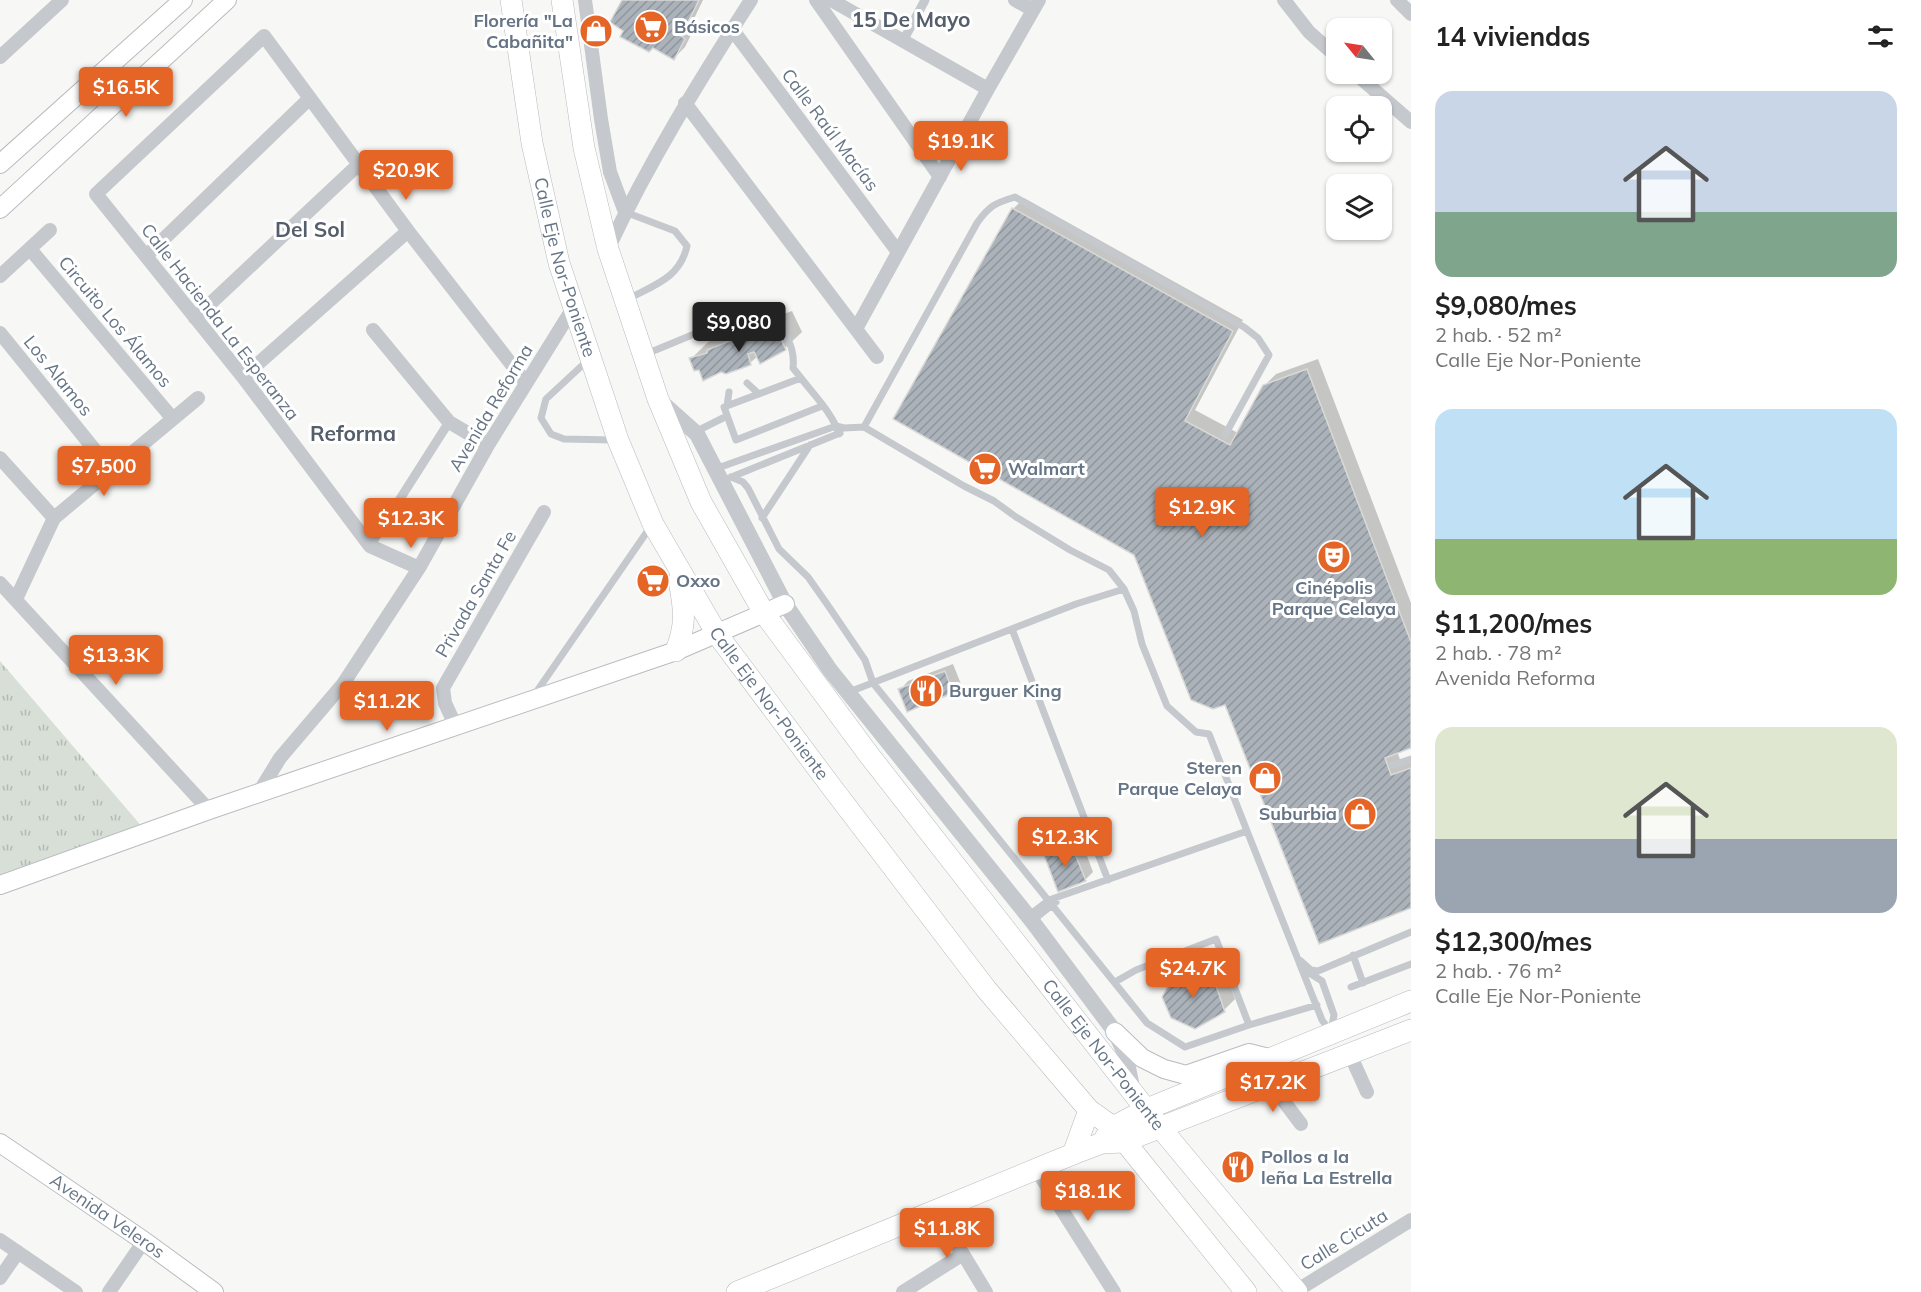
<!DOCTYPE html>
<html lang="es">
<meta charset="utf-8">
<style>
:root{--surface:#fff;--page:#f2f2f2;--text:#222;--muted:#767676;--accent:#e56527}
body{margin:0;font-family:Mulish,sans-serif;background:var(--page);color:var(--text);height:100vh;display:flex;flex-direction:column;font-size:22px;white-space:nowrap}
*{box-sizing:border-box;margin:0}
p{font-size:20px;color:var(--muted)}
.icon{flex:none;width:33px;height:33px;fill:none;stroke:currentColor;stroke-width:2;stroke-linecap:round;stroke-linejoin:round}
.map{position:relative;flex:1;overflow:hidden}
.drawer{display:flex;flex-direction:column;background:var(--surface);width:510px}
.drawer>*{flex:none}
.needle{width:39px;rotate:300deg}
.fabs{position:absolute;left:1326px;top:18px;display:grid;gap:12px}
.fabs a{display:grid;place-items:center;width:66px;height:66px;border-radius:12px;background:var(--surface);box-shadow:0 2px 4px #0004;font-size:30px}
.price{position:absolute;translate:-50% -51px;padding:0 14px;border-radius:6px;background:var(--accent);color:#fff;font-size:20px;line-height:39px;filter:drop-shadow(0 2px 3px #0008)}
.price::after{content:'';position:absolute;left:50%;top:36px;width:18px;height:14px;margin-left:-9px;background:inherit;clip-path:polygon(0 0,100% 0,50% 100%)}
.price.active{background:#222;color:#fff}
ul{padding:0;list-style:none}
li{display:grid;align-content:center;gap:12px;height:318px;padding:0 24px}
li span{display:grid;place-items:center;height:186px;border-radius:18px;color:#555}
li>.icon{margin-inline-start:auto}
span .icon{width:108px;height:108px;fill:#fffc;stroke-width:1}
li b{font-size:26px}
h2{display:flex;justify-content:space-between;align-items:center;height:72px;padding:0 24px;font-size:26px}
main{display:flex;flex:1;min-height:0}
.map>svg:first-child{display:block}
.grass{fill:url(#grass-tufts)}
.shadow{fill:#0003}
.building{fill:url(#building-hatch);stroke:#d9d9d7;stroke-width:1.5}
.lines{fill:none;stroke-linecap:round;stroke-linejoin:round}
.secondary-casing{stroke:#b7bcc1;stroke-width:20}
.primary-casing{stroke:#b6babe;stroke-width:22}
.service{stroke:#c5c8cc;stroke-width:7}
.pedestrian{stroke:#c5c8cc;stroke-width:9}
.minor{stroke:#c5c8cc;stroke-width:14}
.tertiary{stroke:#c5c8cc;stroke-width:16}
.secondary{stroke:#fff;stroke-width:18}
.primary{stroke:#fff;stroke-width:21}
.labels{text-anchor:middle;stroke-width:6;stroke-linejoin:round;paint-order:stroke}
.poi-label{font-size:18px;font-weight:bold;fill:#667586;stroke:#fff;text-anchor:start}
.street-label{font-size:18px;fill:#667586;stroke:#fff}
.quarter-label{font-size:21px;font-weight:bold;fill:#545f6b;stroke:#fff}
</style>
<main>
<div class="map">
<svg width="1411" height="1292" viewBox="0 0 1411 1292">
<defs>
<pattern id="grass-tufts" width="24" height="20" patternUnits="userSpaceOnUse" patternTransform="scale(1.5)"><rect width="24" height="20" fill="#d8dfd6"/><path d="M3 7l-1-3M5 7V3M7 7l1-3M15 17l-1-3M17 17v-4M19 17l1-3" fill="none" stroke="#b3b9b3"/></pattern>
<pattern id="building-hatch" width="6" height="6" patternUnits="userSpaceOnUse" patternTransform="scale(1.5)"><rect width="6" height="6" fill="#abb2b9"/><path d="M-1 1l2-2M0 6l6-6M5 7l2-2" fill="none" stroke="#8f959c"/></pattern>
</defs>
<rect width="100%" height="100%" fill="#f7f8f5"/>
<path class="grass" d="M0,661L144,829L0,879Z"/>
<path class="shadow" d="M624,0H703L691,25L695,27L685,47L674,58L624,31Z
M1024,198L1243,320L1195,410L1238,433L1264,386L1276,374L1318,359L1411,603V746L1397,751L1402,765L1411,762V906L1320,942L1226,703L1013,209Z
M792,311L802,332L785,348L760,362L758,356L750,363L700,368L691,359L708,342L764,318L767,320Z
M953,664L961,684L953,692L900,690L908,681Z
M1080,837L1093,872L1085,880L1045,855L1053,847Z
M1211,956L1218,974L1226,973L1235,999L1224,1010L1176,976L1187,964Z"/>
<path class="building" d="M622,0H699L681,36L685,39L674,60L653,48L649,52L620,37L623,31L610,22Z
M1012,208L1233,331L1185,421L1230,445L1263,385L1307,369L1411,642V748L1385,758L1391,775L1411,768V908L1319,944L1225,705L1213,709L1191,700L1134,555L893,419Z
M775,326L786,350L760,364L754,352L748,354L751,365L726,374L721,372L703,381L699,370L694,371L689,358L707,353V350L747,334L750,336Z
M945,671L953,693L907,712L898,689Z
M1071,844L1086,881L1058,892L1044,855Z
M1200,966L1207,984L1215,983L1225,1012L1195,1029L1171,1018L1162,997L1174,975Z"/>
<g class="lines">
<defs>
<g id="secondary">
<path d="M0,164L183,0"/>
<path d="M0,209L227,0"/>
<path d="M0,885L209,810L676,651L785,604"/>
<path d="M1115,1032L1142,1058L1164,1069L1186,1075L1249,1053L1269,1058"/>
<path id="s1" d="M0,1143L144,1241L214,1292"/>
</g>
<g id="primary">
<path id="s2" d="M511,0L532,143L559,263L618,440L653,524L717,634L830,785L986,989L1089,1110L1113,1127L1246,1292"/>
<path id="s3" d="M562,0L584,148L608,249L658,399L701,502L764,613L869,755L1159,1126L1297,1292"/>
<path d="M676,651C687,622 684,609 679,580"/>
<path d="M1105,1138L1113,1127L1147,1109L1411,1001"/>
<path d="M1073,1154L1089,1110"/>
<path d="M737,1292L1073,1154L1102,1143L1123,1142L1411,1030"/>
</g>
</defs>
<use href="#secondary" class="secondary-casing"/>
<use href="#primary" class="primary-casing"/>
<path class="service" d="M625,212L675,231L687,246C680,278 654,285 628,299
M646,354L762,306C779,327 796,340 793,368L801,378
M588,360L546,399L541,418L551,434L564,439L614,440
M747,383L759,394
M727,406L729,392
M822,406L736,440L724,407L801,378C814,395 833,414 839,434
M864,427L977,223C989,206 995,203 1015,197L1244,327L1258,338L1269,355L1225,435
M695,432L727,416
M715,469L836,426L844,428L864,427L964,486L994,501L1016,517L1070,550L1109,570L1124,589L1076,604L849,692
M731,477L743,482L748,488L779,549L808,577L827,604L865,660L873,683L1147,1023L1185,1047L1249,1025L1317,1005
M729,478L840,433
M762,518L810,445
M1012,629L1108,880
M535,694L651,526
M1393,765L1411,759
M1247,831L1322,1020L1330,1031
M1028,916L1049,900L1247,831L1209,734L1196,732L1167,706L1142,644L1134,611L1124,589
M1032,921L1056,902
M1353,955L1363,983
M1301,961L1311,970L1318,971L1411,932
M1306,971L1322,981L1334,1015L1331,1031
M1115,982L1136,970L1216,939L1249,1025
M1351,987L1411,964"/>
<path class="pedestrian" d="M903,41L925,0
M370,546L449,422"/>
<path class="minor" d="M585,0L601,119L610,172L625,212
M816,0L940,177
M831,0L988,89
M1015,0L1033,10
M1284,0L1309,32L1336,56
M1397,0L1411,14
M732,29L898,252
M0,57L62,0
M1356,74L1411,122
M685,103L877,357
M30,249L173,419
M608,249C649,162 699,81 751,0
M146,256L310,98
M0,276L50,230
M195,318L359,164
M856,329L988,89L1039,0
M373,330L449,422L488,445
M0,333L111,470
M243,377L408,231
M0,458L54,518
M419,568L370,546L243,377L96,194L264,36L408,231L526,383
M0,583L209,810
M16,599L54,518L198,398
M456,727L445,703L443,688L544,512
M258,794L280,758L343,684L419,568L488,445L573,308
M1349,1052L1367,1092
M1270,1083L1301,1124
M1036,1169L1114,1292
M933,1211L963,1254L986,1292
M0,1240L76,1292
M0,1278L18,1252
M1296,1291L1411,1220
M109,1292L144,1241
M903,1292L963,1254"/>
<path class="tertiary" d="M660,401L697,434L785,604L830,670L1032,921L1115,1032L1125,1053L1133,1092"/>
<use href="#secondary" class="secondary"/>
<use href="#primary" class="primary"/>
</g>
<defs>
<symbol id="supermarket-disc" viewBox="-11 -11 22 22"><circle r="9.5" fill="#e56527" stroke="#fff"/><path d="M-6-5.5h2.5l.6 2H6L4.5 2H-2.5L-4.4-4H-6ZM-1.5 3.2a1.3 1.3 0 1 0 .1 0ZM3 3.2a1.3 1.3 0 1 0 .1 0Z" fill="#fff"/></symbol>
<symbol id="shop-disc" viewBox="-11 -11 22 22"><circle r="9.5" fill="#e56527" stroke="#fff"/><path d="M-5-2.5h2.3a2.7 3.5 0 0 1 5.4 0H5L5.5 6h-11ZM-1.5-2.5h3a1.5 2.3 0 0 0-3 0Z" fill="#fff"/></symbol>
<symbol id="theatre-disc" viewBox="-11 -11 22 22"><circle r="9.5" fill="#e56527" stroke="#fff"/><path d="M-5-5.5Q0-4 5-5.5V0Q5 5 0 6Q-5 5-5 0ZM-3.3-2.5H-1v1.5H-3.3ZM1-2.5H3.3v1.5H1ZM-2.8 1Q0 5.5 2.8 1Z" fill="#fff"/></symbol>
<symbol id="restaurant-disc" viewBox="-11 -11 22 22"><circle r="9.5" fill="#e56527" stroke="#fff"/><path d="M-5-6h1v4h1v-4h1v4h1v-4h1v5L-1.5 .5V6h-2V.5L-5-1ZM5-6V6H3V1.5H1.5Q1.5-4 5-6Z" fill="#fff"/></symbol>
</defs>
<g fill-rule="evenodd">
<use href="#supermarket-disc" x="632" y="8" width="38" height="38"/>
<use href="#shop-disc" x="577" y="12" width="38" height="38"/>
<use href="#supermarket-disc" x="966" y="450" width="38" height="38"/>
<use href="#theatre-disc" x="1315" y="538" width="38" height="38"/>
<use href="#supermarket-disc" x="634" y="562" width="38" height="38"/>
<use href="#restaurant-disc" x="907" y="672" width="38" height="38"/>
<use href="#shop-disc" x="1246" y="759" width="38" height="38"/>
<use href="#shop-disc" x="1341" y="795" width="38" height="38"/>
<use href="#restaurant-disc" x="1219" y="1148" width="38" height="38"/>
</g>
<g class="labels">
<g class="poi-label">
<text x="573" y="27" text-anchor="end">Florería "La<tspan x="573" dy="21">Cabañita"</tspan></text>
<text x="674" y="33">Básicos</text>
<text x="1008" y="475">Walmart</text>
<text x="676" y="587">Oxxo</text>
<text x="1334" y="594" text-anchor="middle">Cinépolis<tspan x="1334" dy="21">Parque Celaya</tspan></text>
<text x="949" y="697">Burguer King</text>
<text x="1242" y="774" text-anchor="end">Steren<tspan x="1242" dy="21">Parque Celaya</tspan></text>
<text x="1337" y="820" text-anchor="end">Suburbia</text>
<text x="1261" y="1163">Pollos a la<tspan x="1261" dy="21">leña La Estrella</tspan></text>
</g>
<g class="street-label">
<text transform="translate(830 130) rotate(53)" y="6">Calle Raúl Macías</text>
<text dy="6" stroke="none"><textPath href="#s2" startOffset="273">Calle Eje Nor-Poniente</textPath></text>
<text transform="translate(115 322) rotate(50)" y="6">Circuito Los Álamos</text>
<text transform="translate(220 322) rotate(52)" y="6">Calle Hacienda La Esperanza</text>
<text transform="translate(58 376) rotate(51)" y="6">Los Alamos</text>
<text transform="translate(491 408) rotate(-59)" y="6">Avenida Reforma</text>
<text transform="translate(476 594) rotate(-60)" y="6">Privada Santa Fe</text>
<text dy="6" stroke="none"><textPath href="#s2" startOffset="759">Calle Eje Nor-Poniente</textPath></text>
<text dy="6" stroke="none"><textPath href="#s3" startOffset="1208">Calle Eje Nor-Poniente</textPath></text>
<text dy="6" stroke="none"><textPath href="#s1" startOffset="130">Avenida Veleros</textPath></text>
<text transform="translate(1344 1240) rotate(-32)" y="6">Calle Cicuta</text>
</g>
<g class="quarter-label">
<text x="911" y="27">15 De Mayo</text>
<text x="310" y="237">Del Sol</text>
<text x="353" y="441">Reforma</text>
</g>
</g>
</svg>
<div class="fabs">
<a><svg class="needle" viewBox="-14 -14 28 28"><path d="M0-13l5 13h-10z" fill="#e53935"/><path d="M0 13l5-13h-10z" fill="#767676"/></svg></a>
<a><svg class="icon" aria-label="locate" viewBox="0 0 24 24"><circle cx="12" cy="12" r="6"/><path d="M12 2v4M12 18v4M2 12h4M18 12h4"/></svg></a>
<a><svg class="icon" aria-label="layers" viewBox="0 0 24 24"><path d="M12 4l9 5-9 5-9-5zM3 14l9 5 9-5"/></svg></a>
</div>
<b class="price" style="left:126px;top:118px">$16.5K</b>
<b class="price" style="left:961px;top:172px">$19.1K</b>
<b class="price" style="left:406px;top:201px">$20.9K</b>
<b class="price active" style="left:739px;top:353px">$9,080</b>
<b class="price" style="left:104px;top:497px">$7,500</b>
<b class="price" style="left:1202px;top:538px">$12.9K</b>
<b class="price" style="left:411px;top:549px">$12.3K</b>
<b class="price" style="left:116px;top:686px">$13.3K</b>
<b class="price" style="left:387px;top:732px">$11.2K</b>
<b class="price" style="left:1065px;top:868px">$12.3K</b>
<b class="price" style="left:1193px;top:999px">$24.7K</b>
<b class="price" style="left:1273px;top:1113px">$17.2K</b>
<b class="price" style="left:1088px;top:1222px">$18.1K</b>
<b class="price" style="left:947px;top:1259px">$11.8K</b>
</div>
<section class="drawer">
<h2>14 viviendas<svg class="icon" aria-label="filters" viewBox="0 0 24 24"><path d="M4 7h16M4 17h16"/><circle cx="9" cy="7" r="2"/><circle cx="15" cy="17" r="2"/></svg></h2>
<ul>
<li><span style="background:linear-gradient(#c9d6e8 65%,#7fa58c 0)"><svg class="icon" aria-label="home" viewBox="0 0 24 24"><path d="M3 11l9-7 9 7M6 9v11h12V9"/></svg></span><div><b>$9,080/mes</b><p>2 hab. · 52 m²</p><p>Calle Eje Nor-Poniente</p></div></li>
<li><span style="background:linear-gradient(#bfe0f5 70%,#8fb573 0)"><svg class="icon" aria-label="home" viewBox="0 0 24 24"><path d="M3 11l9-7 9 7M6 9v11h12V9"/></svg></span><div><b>$11,200/mes</b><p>2 hab. · 78 m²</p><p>Avenida Reforma</p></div></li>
<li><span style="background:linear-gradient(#dfe7d0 60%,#9aa5b1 0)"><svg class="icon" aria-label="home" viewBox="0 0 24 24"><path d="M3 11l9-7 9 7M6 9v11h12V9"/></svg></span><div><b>$12,300/mes</b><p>2 hab. · 76 m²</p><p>Calle Eje Nor-Poniente</p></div></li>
</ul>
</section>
</main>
